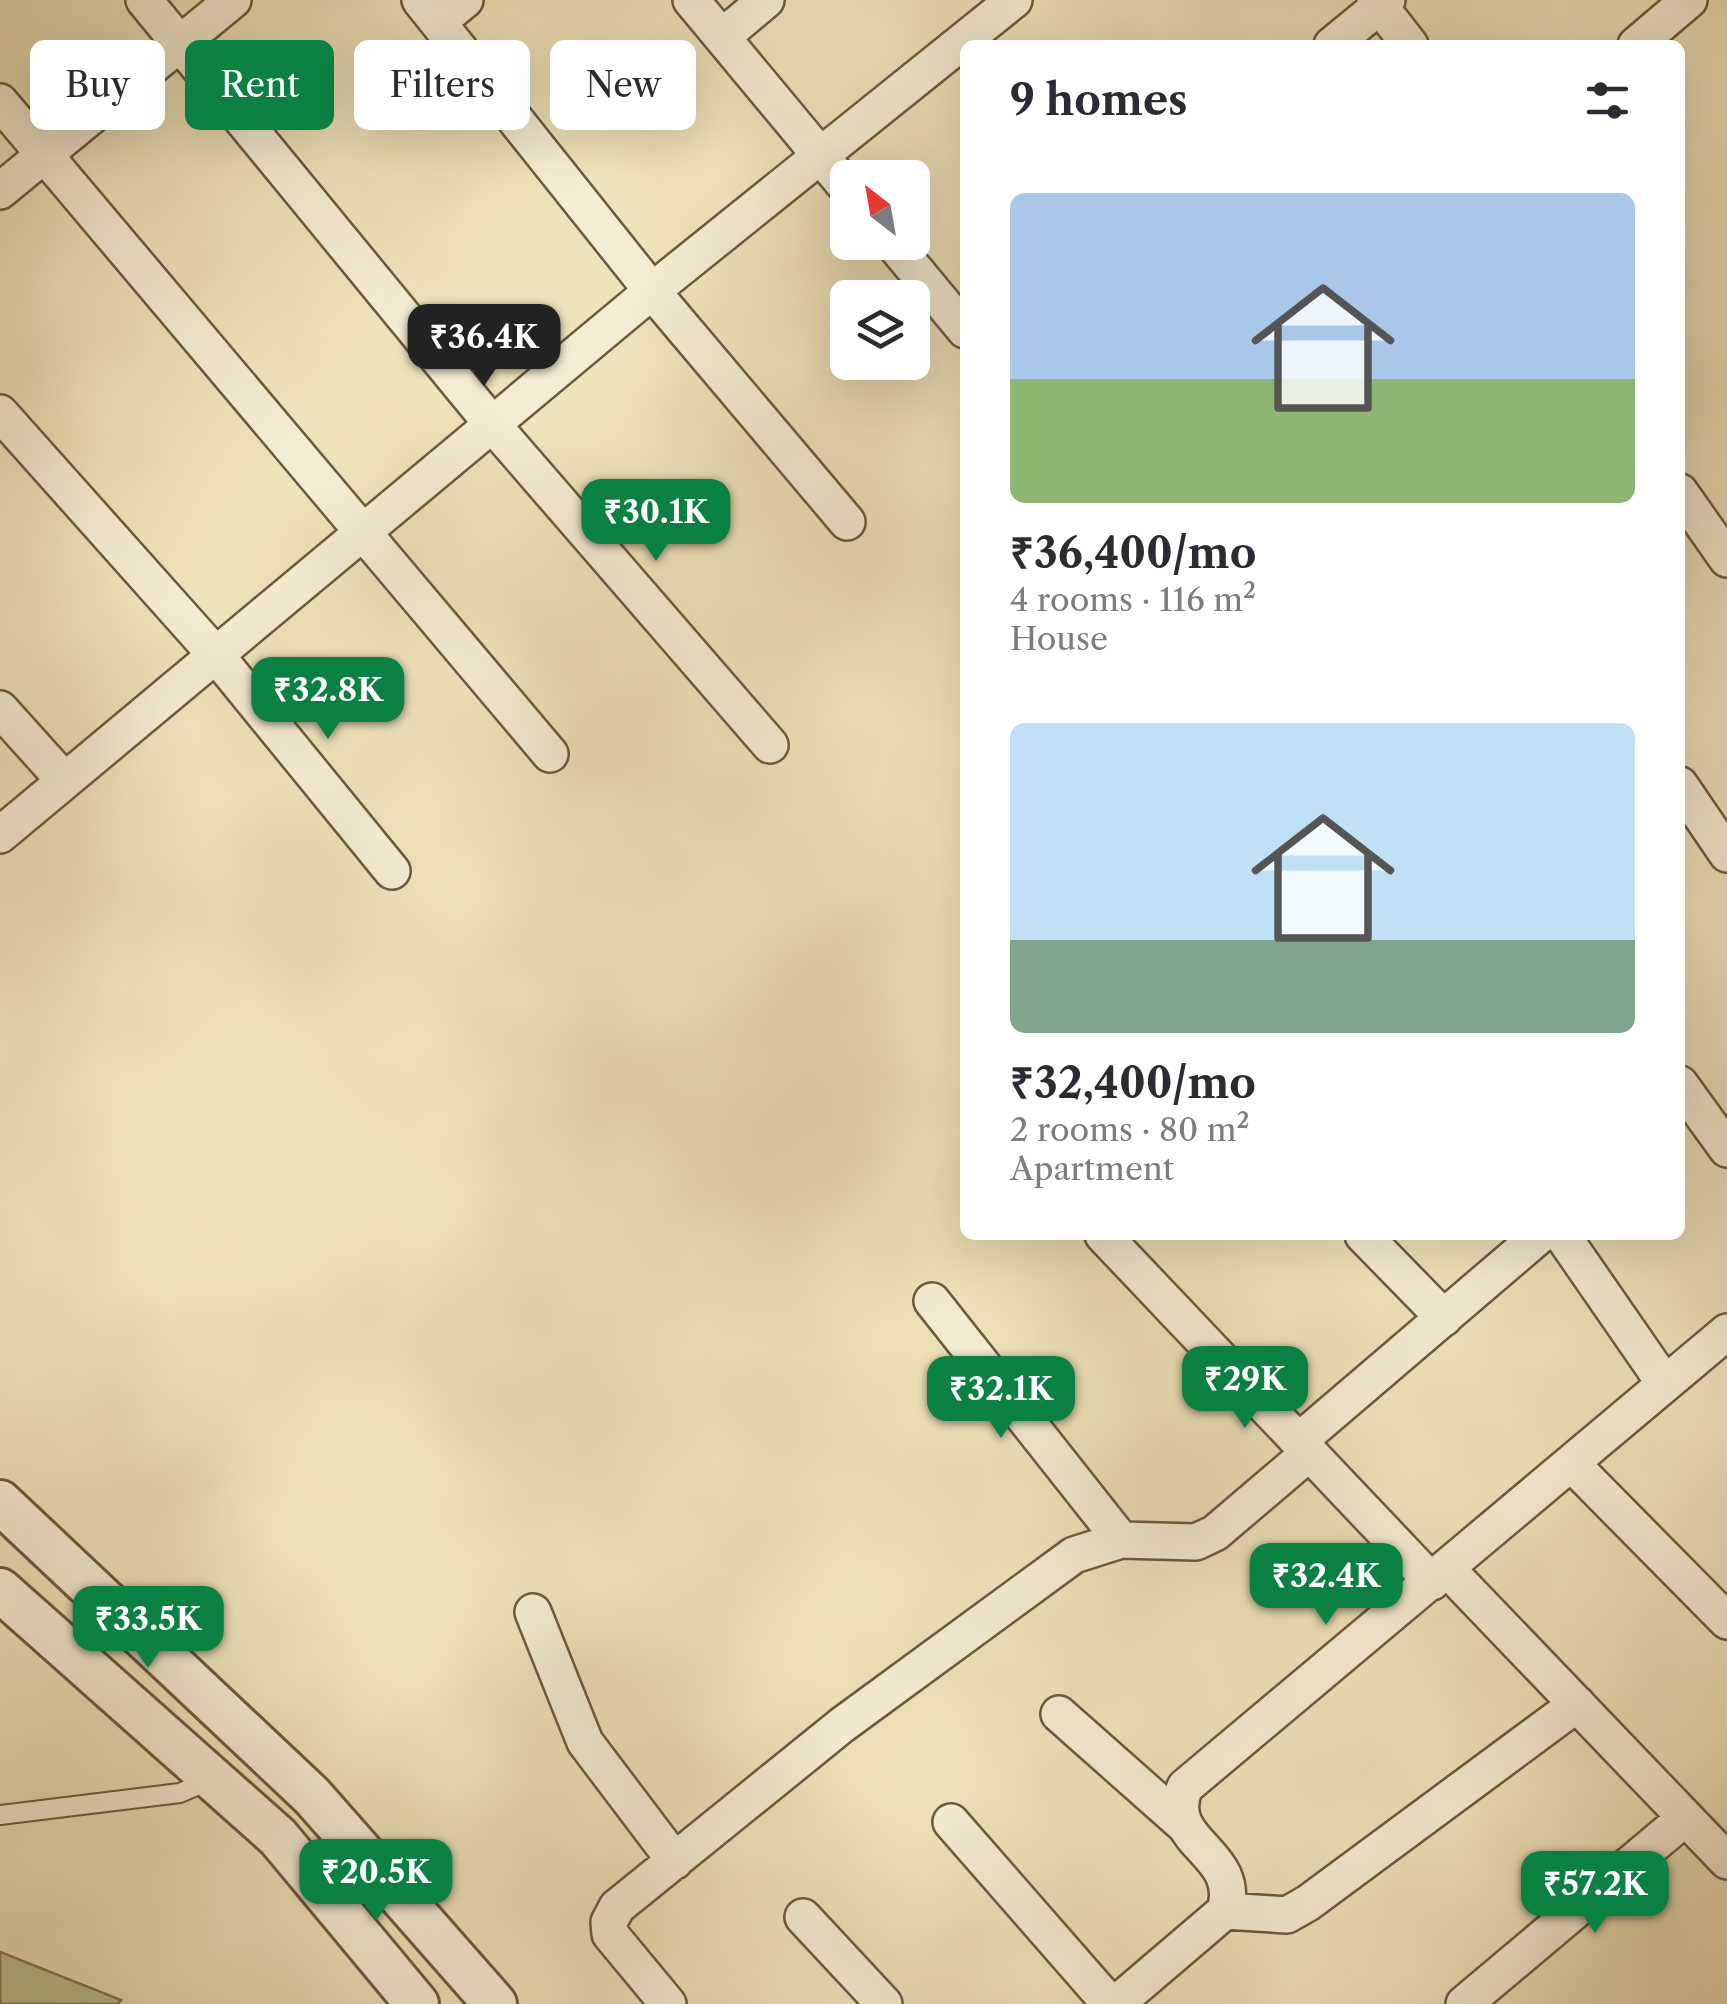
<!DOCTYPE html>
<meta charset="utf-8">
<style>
:root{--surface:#fff;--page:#f2f2f3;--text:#2b2b33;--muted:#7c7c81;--accent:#0b8043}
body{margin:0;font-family:"Libre Caslon Text",serif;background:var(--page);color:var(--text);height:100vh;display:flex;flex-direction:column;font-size:38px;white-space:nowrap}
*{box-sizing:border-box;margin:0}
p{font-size:32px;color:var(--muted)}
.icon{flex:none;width:55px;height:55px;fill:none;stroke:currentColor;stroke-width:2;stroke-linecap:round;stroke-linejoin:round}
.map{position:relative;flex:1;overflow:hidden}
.drawer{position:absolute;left:960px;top:40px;width:725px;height:1200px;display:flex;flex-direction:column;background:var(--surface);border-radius:15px;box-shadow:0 10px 40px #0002}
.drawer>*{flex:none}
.banner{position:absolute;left:30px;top:40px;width:780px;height:90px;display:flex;gap:20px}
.needle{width:65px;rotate:329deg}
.buttons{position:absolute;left:830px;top:160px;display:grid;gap:20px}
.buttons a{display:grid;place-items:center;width:100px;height:100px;border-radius:15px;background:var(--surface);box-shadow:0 10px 40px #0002;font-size:50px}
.price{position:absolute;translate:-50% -85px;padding:0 22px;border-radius:20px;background:var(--accent);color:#fff;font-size:32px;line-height:65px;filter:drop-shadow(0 2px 5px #0008)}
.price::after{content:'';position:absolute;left:50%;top:60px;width:30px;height:22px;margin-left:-15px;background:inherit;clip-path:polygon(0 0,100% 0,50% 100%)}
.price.on{background:#222;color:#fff}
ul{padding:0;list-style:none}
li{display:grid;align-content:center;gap:20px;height:530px;padding:0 50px}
li span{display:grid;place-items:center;height:310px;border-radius:15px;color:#555}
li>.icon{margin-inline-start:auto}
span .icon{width:180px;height:180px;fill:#fffc;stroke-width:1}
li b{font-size:42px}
h2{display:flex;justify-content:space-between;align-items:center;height:120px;padding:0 50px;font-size:42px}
.tag{padding:0 35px;border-radius:15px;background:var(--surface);box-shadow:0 10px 40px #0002;font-size:35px;line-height:90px}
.tag.on{background:var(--accent);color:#fff}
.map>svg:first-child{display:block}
.green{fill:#bac390;stroke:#7e7652;stroke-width:2.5}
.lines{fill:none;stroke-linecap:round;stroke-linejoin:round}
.service-casing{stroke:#6d583e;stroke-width:22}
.minor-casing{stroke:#6d583e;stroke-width:40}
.tertiary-casing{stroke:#6d583e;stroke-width:48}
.service{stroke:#f5edd3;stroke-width:18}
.minor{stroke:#f5edd3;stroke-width:35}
.tertiary{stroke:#f5edd3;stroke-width:42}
</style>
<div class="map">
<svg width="1727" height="2004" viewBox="0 0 1727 2004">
<rect width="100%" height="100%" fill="#efe3bb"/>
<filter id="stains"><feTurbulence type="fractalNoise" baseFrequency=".002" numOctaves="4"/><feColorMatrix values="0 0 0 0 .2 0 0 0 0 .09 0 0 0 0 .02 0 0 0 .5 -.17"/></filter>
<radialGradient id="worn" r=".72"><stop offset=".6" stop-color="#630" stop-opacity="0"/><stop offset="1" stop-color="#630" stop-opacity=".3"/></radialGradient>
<path class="green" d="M0,1952L121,2000L118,2004H0Z"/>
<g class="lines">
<defs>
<path id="service" d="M0,1815L180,1793L210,1780"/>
<path id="minor" d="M144,0L492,424L770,745
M420,0L652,291L847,522
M691,0L848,189
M1375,0L1410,45
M438,22L465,0
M722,37L766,0
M1332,45L1387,0
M1636,45L1689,0
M0,102L550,754
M0,191L233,0
M892,242L965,330
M0,413L215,654L392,871
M1680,492L1727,559
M0,709L64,780
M1680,785L1727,854
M0,835L652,291L1014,0
M1680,1084L1727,1149
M1103,1235L1432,1582
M1363,1235L1444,1318
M1562,1235L1665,1384
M932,1301L1121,1540
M1299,1441L1540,1235
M1572,1464L1727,1621
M1448,1570L1727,1861
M533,1612L585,1742L675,1861
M1059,1714L1182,1823
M951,1822L1110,2004
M1225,1911L1287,1915L1308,1903L1577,1704
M803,1917L884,2004
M668,2004L610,1934L609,1922L617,1907L842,1725L1074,1555L1121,1540L1196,1542L1215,1533L1309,1453
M1116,2004L1225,1911C1243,1851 1161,1844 1185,1787L1727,1332
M1464,2004L1685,1818"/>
<path id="tertiary" d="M0,1502L312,1796L495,2004
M0,1590L278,1837L417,2004"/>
</defs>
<use href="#service" class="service-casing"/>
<use href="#minor" class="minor-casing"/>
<use href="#tertiary" class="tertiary-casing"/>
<use href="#service" class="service"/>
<use href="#minor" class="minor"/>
<use href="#tertiary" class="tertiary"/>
</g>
<rect width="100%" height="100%" filter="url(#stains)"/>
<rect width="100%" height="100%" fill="url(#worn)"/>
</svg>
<div class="buttons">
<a><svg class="needle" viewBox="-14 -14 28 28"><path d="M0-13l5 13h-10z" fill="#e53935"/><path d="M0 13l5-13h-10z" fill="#7c7c81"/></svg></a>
<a><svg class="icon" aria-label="layers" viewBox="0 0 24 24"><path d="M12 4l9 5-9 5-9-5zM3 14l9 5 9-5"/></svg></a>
</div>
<b class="price on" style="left:484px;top:389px">₹36.4K</b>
<b class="price" style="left:656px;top:564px">₹30.1K</b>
<b class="price" style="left:328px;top:742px">₹32.8K</b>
<b class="price" style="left:1245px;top:1431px">₹29K</b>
<b class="price" style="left:1001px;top:1441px">₹32.1K</b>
<b class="price" style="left:1326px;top:1628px">₹32.4K</b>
<b class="price" style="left:148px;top:1671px">₹33.5K</b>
<b class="price" style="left:376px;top:1924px">₹20.5K</b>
<b class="price" style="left:1595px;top:1936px">₹57.2K</b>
<div class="banner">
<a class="tag">Buy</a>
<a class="tag on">Rent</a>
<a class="tag">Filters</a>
<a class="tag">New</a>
</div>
<section class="drawer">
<h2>9 homes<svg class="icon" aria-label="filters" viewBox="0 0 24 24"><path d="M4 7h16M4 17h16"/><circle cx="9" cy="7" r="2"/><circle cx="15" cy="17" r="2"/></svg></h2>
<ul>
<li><span style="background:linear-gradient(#a9c7e8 60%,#8fb573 0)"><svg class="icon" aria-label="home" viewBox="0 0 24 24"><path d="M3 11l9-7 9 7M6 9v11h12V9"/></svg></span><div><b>₹36,400/mo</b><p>4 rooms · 116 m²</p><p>House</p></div></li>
<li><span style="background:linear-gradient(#bfe0f5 70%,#7fa58c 0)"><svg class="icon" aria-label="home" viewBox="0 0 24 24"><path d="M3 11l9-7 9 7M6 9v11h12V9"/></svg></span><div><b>₹32,400/mo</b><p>2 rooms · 80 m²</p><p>Apartment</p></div></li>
</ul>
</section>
</div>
